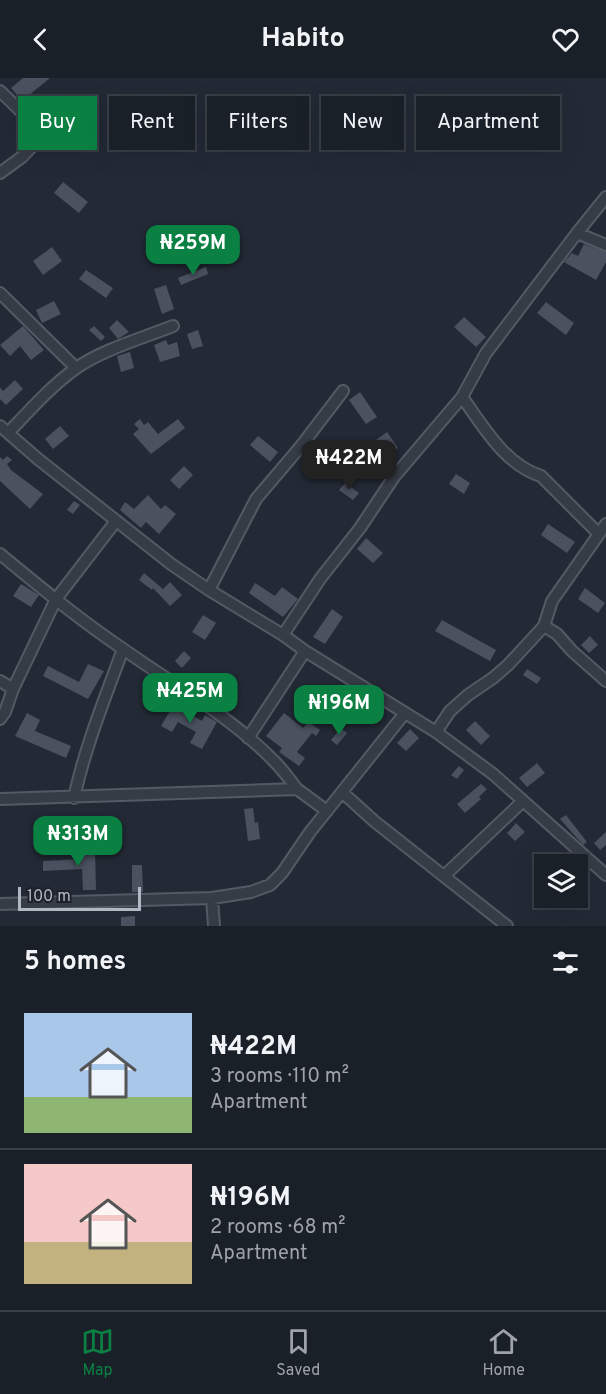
<!DOCTYPE html>
<meta charset="utf-8">
<style>
:root{--surface:#1a2028;--page:#232830;--text:#f1f3f6;--muted:#9fa3a8;--line:#383e45;--accent:#0b8043}
body{margin:0;font-family:Overpass,sans-serif;background:var(--page);color:var(--text);height:100vh;display:flex;flex-direction:column;font-size:22px;white-space:nowrap}
*{box-sizing:border-box;margin:0}
p{font-size:20px;color:var(--muted)}
.icon{flex:none;width:33px;height:33px;fill:none;stroke:currentColor;stroke-width:2;stroke-linecap:round;stroke-linejoin:round}
.map{position:relative;height:848px;overflow:hidden}
.sheet{display:flex;flex-direction:column;background:var(--surface);flex:1}
.sheet>*{flex:none}
.top-card{position:absolute;left:18px;top:18px;width:570px;height:54px;display:flex;gap:12px}
.fabs{position:absolute;left:534px;top:776px;display:grid;gap:12px}
.fabs a{display:grid;place-items:center;width:54px;height:54px;border-radius:0px;background:var(--surface);box-shadow:0 6px 24px #0002,0 0 0 2px var(--line);font-size:30px}
.scale{position:absolute;left:18px;bottom:15px;width:123px;box-sizing:border-box;padding-left:6px;border:3px solid #b1b7c3;border-top:0;font-size:16px;line-height:21px;white-space:nowrap;color:#b1b7c3;-webkit-text-stroke:4px #1c212b;paint-order:stroke}
.price{position:absolute;translate:-50% -51px;padding:0 14px;border-radius:12px;background:var(--accent);color:#fff;font-size:20px;line-height:39px;filter:drop-shadow(0 2px 3px #0008)}
.price::after{content:'';position:absolute;left:50%;top:36px;width:18px;height:14px;margin-left:-9px;background:inherit;clip-path:polygon(0 0,100% 0,50% 100%)}
.price.on{background:#222;color:#fff}
ul{padding:0;list-style:none}
li{display:flex;align-items:center;gap:18px;height:150px;padding:0 24px}
li+li{border-top:2px solid var(--line)}
li span{display:grid;place-items:center;flex:none;width:168px;height:120px;border-radius:0px;color:#555}
li>.icon{margin-inline-start:auto}
span .icon{width:72px;height:72px;fill:#fffc;stroke-width:1}
li b{font-size:26px}
h2{display:flex;justify-content:space-between;align-items:center;height:72px;padding:0 24px;font-size:26px}
.pill{padding:0 21px;border-radius:0px;background:var(--surface);box-shadow:0 6px 24px #0002,0 0 0 2px var(--line);font-size:21px;line-height:54px}
.pill.on{background:var(--accent);color:#fff}
header{display:flex;justify-content:space-between;align-items:center;height:78px;padding:0 24px;background:var(--surface);font-size:27px;font-weight:700}
.dock{display:flex;justify-content:space-around;align-items:center;height:84px;border-top:2px solid var(--line);background:var(--surface);font-size:16px;color:var(--muted)}
.dock a{display:grid;justify-items:center;gap:3px}
.dock .on{color:var(--accent)}
.map>svg:first-child{display:block}
.building{fill:#4a515f}
.lines{fill:none;stroke-linecap:round;stroke-linejoin:round}
.street-casing{stroke:#545a64;stroke-width:14}
.street{stroke:#363c46;stroke-width:10}
</style>
<header><svg class="icon" aria-label="back" viewBox="0 0 24 24"><path d="M15 5l-7 7 7 7"/></svg>Habito<svg class="icon" aria-label="heart" viewBox="0 0 24 24"><path d="M12 20l-8-8c-3-5 5-10 8-4 3-6 11-1 8 4z"/></svg></header>
<div class="map">
<svg width="606" height="848" viewBox="0 0 606 848">
<rect width="100%" height="100%" fill="#232a36"/>
<path class="building" d="M23,0H50L22,23L11,10Z
M63,104L88,124L79,135L54,115Z
M584,166L606,174V184L596,202L564,184L572,175L578,178Z
M52,169L62,183L43,197L33,183Z
M206,189L208,196L181,207L178,200Z
M86,192L113,210L106,220L79,201Z
M166,207L174,231L162,236L154,211Z
M54,223L61,236L42,245L36,232Z
M546,224L574,245L566,257L537,235Z
M464,239L486,259L476,269L454,249Z
M117,242L129,254L118,261L109,250Z
M23,248L44,272L31,282L20,268L10,278L0,267Z
M94,248L105,259L101,263L89,252Z
M198,252L203,268L192,271L187,256Z
M166,262L168,267L177,264L180,278L160,284L154,267Z
M130,274L134,290L121,294L117,278Z
M15,302L23,311L6,327L0,321V309L3,313Z
M360,314L377,339L366,346L349,322Z
M140,341L144,347L148,344L158,356L178,341L185,350L151,376L133,356L139,351L134,346Z
M60,348L69,358L53,371L45,361Z
M387,354L398,370L387,378L376,362Z
M258,358L278,374L270,384L250,367Z
M7,378L12,382L7,386L11,392L43,416L30,431L0,403V379L3,382Z
M184,388L193,397L179,411L170,402Z
M456,396L470,405L464,416L449,406Z
M345,405L359,415L353,422L339,412Z
M148,417L161,431L165,427L176,436L159,456L146,444L141,450L120,432L125,424L134,431Z
M74,423L80,427L73,436L67,432Z
M548,446L575,464L567,475L541,457Z
M366,460L383,475L373,485L357,471Z
M144,495L163,511L170,504L182,517L170,528L153,510L152,512L139,502Z
M255,505L275,518L282,509L298,521L283,539L249,515Z
M21,506L39,517L31,529L13,518Z
M585,510L605,525L598,535L578,521Z
M332,531L343,539L325,566L313,559Z
M203,537L216,545L205,562L192,554Z
M442,542L496,572L490,583L435,553Z
M590,558L598,567L589,575L581,567Z
M184,573L191,580L182,590L175,583Z
M88,586L104,593L88,621L43,598L48,588L79,604Z
M527,591L541,600L537,606L523,597Z
M177,621L188,627L184,633L202,643L205,637L217,644L202,671L190,665L196,654L178,644L172,654L161,648Z
M27,635L40,642L35,653L71,668L66,680L15,658Z
M284,635L303,650L308,644L320,652L316,658L312,655L297,674L305,680L299,688L279,674L282,670L266,658Z
M475,643L490,658L481,667L466,652Z
M341,650L347,655L337,667L331,662Z
M410,651L419,660L406,673L397,665Z
M537,685L545,695L527,709L519,700Z
M459,688L464,692L457,701L451,697Z
M481,706L487,711L479,719L481,721L465,735L457,726Z
M253,730L255,745L258,744L260,761L248,763L244,731Z
M566,737L587,764L583,767L560,741Z
M516,745L525,754L515,763L507,755Z
M606,754V767L600,772L594,765Z
M82,770H95L96,812H83L82,791L43,793V783L82,781Z
M132,787H142L143,814H132Z
M135,838V848H121V839Z"/>
<g class="lines">
<defs>
<path id="street" d="M0,13L38,50L41,59L22,79L0,95
M577,155L606,167
M0,215L76,290
M462,319C484,349 504,386 541,398L599,456
M0,348L38,381L171,486L209,512L283,557L305,573L436,654L493,696L606,797
M8,355C29,333 50,309 75,291C101,272 143,260 173,248
M0,476C40,509 80,542 123,571C174,607 230,638 274,683C283,692 290,702 297,711
M209,512L256,421L301,368L343,313
M544,548L557,556L572,573L606,603
M283,557L320,501L360,450L394,399L462,319L486,275L577,155L606,119
M0,603L13,611L56,521L116,443
M0,641L5,634L13,611
M436,654L450,633L468,617L493,600L508,587L544,548L552,523L606,446
M248,660L305,573
M342,714L374,743L507,848
M74,720C85,669 105,620 123,571
M0,721L297,711L327,733
M444,798L523,723
M212,820L214,848
M0,826L212,820L251,814L270,807L282,795L310,754L405,635"/>
</defs>
<use href="#street" class="street-casing"/>
<use href="#street" class="street"/>
</g>
</svg>
<div class="fabs">
<a><svg class="icon" aria-label="layers" viewBox="0 0 24 24"><path d="M12 4l9 5-9 5-9-5zM3 14l9 5 9-5"/></svg></a>
</div>
<div class="scale">100 m</div>
<b class="price" style="left:193px;top:198px">₦259M</b>
<b class="price on" style="left:349px;top:413px">₦422M</b>
<b class="price" style="left:190px;top:646px">₦425M</b>
<b class="price" style="left:339px;top:658px">₦196M</b>
<b class="price" style="left:78px;top:789px">₦313M</b>
<div class="top-card">
<a class="pill on">Buy</a>
<a class="pill">Rent</a>
<a class="pill">Filters</a>
<a class="pill">New</a>
<a class="pill">Apartment</a>
</div>
</div>
<section class="sheet">
<h2>5 homes<svg class="icon" aria-label="filters" viewBox="0 0 24 24"><path d="M4 7h16M4 17h16"/><circle cx="9" cy="7" r="2"/><circle cx="15" cy="17" r="2"/></svg></h2>
<ul>
<li><span style="background:linear-gradient(#a9c7e8 70%,#8fb573 0)"><svg class="icon" aria-label="home" viewBox="0 0 24 24"><path d="M3 11l9-7 9 7M6 9v11h12V9"/></svg></span><div><b>₦422M</b><p>3 rooms · 110 m²</p><p>Apartment</p></div></li>
<li><span style="background:linear-gradient(#f6c9c9 65%,#c2b280 0)"><svg class="icon" aria-label="home" viewBox="0 0 24 24"><path d="M3 11l9-7 9 7M6 9v11h12V9"/></svg></span><div><b>₦196M</b><p>2 rooms · 68 m²</p><p>Apartment</p></div></li>
</ul>
</section>
<nav class="dock">
<a class="on"><svg class="icon" aria-label="map" viewBox="0 0 24 24"><path d="M3 6l6-2 6 2 6-2v14l-6 2-6-2-6 2zM9 4v14M15 6v14"/></svg>Map</a>
<a><svg class="icon" aria-label="saved" viewBox="0 0 24 24"><path d="M7 4h10v16l-5-4-5 4z"/></svg>Saved</a>
<a><svg class="icon" aria-label="home" viewBox="0 0 24 24"><path d="M3 11l9-7 9 7M6 9v11h12V9"/></svg>Home</a>
</nav>
